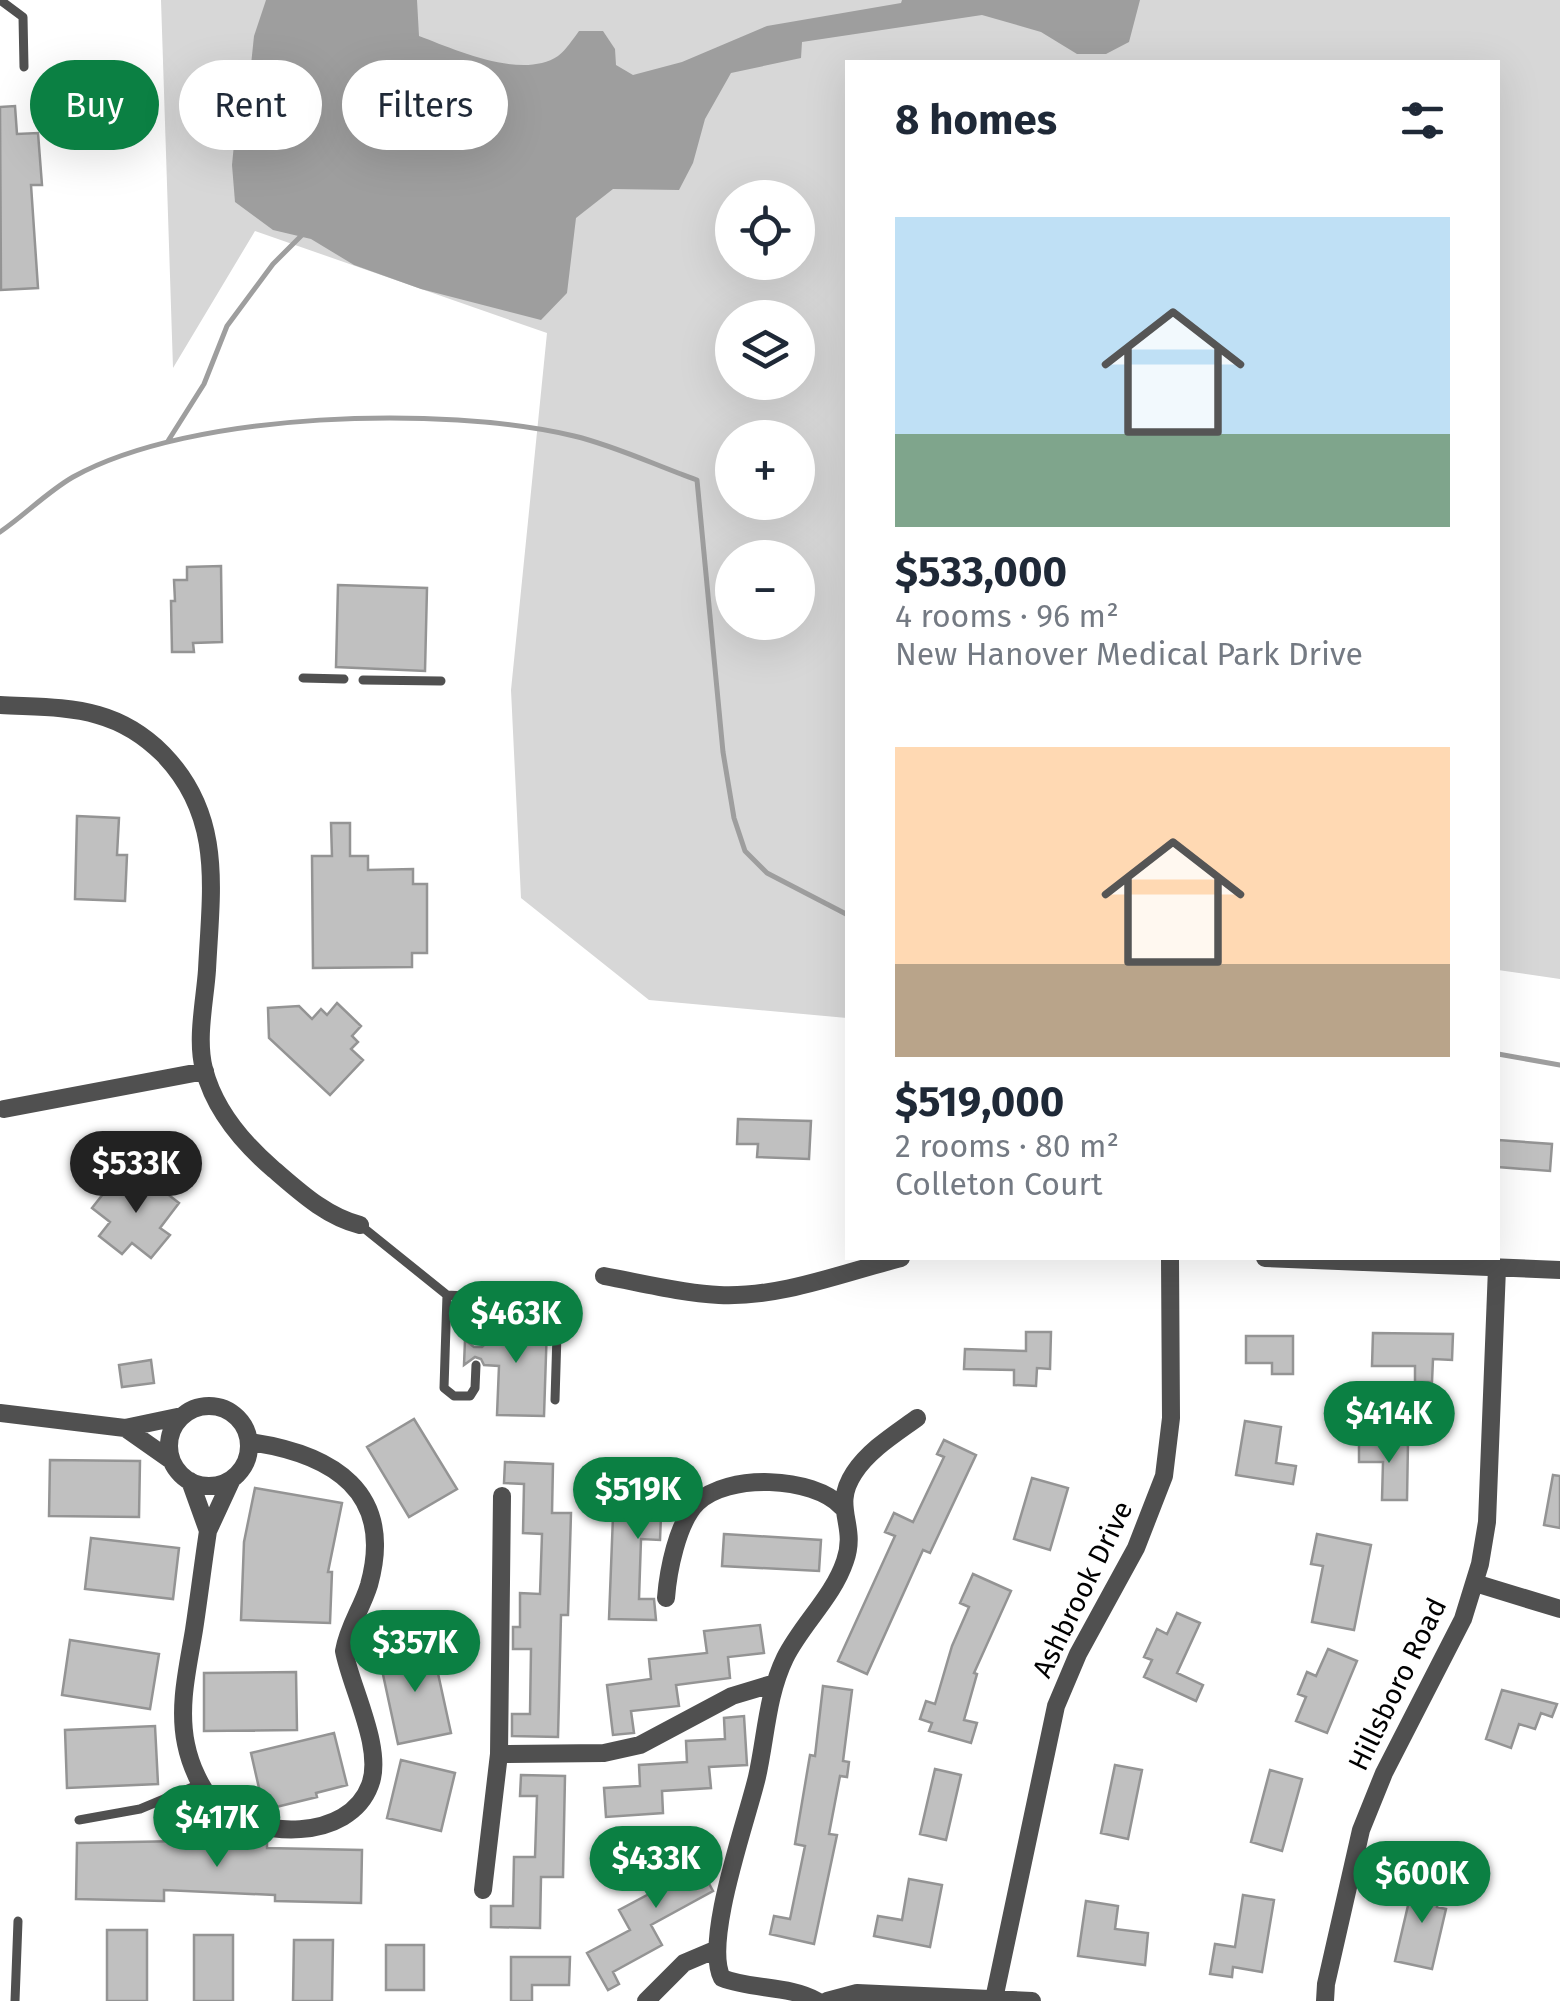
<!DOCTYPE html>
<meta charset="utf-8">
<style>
:root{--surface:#fff;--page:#f6f6f7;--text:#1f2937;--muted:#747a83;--accent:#0b8043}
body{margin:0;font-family:"Fira Sans",sans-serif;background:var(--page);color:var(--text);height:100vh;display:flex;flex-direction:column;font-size:38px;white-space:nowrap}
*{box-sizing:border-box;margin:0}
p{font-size:32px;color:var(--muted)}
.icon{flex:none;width:55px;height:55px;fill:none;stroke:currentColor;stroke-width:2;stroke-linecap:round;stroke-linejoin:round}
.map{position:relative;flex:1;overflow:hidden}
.side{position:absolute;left:845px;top:60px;width:655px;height:1200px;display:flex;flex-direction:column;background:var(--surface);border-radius:0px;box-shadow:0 10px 40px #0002}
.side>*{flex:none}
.hud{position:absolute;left:30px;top:60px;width:665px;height:90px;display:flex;gap:20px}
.tools{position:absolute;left:715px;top:180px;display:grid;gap:20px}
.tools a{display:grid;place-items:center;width:100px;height:100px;border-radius:50%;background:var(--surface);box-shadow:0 10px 40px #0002;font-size:50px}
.price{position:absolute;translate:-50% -85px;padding:0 22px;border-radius:35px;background:var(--accent);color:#fff;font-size:32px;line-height:65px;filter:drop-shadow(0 2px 5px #0008)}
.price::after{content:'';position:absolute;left:50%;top:60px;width:30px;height:22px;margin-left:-15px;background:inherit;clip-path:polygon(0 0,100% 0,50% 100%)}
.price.selected{background:#222;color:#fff}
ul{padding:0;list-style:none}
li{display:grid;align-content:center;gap:20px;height:530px;padding:0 50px}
li span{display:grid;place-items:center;height:310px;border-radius:0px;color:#555}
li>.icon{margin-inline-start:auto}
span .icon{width:180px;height:180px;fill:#fffc;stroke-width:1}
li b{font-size:42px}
h2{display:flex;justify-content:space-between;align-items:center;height:120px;padding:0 50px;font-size:42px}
.tag{padding:0 35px;border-radius:45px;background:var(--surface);box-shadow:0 10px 40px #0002;font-size:35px;line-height:90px}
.tag.selected{background:var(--accent);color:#fff}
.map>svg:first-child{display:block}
.green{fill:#d7d7d7;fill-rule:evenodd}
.water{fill:#9e9e9e}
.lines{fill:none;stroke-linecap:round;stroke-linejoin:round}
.stream{stroke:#9e9e9e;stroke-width:5}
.building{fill:#c0c0c0;stroke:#949494;stroke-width:2.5}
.service{stroke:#505050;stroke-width:9}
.minor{stroke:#505050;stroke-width:18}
.labels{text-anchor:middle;stroke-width:9;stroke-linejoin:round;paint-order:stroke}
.street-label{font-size:28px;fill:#000;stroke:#fff}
</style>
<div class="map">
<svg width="1560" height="2001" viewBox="0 0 1560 2001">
<rect width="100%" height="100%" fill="#fff"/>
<path class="green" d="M161,0H1560V979L1498,970V62H848L847,1018L649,1000L521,898L511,690L547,333L255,231L173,368ZM732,198H798V262H732ZM732,318H798V382H732ZM732,438H798V502H732ZM732,558H798V622H732Z"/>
<path class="water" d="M266,0H417L419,36C456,50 522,80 558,56C566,50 573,39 579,31H603L615,49L616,65L633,75L682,62L767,26L901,3L902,0H1140L1129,42L1106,54H1077L1041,32L982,15L802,42L801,58L731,73L705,119L693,163L679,190L613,189L576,218L567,293L541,320L421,289L354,265L311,239L273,230L235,202L232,165L236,123L249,84L254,36Z"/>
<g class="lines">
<path class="stream" d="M168,441L204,384L227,326L273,264L302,235
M0,532C25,515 47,492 73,477C192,411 444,405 574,436C616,446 657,466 697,480L723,752L734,818L745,851L767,873L848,915
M1498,1054L1560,1065"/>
</g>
<path class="building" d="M15,106L17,134L38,133L42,185H31L38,288L1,290L0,107Z
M221,566L222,642L193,643L194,652H172L171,601H175L174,580H187V567Z
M338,585L427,588L425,671L336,667Z
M77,816L119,818L117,855H127L125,901L75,899Z
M331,823H350V856H368V870L413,869V884H427V953H412V967L313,968L312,856H332Z
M337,1003L361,1026L352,1036L358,1042L351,1049L363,1060L330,1095L269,1038L268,1008L299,1006L312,1019L321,1009L327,1015Z
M738,1119L811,1121L809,1159L757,1157L758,1144H737Z
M1498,1140L1552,1144L1550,1171L1498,1167Z
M138,1176L149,1184L151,1181L179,1203L160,1228L170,1235L151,1258L132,1243L122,1254L99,1236L110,1222L92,1208L111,1184L124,1194Z
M489,1323L547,1325L544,1416L497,1415L499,1366L484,1365L481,1359L475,1357L464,1365L465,1340L474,1347H482L488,1341Z
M1026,1332H1051L1050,1369L1037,1368L1036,1386L1014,1385V1370L964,1369L965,1349L1026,1351Z
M1373,1333L1453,1334L1452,1360L1433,1359L1432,1382H1415V1366H1372Z
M1246,1336H1293V1374H1272V1363H1246Z
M151,1360L154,1383L122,1387L119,1365Z
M414,1419L457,1489L409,1517L367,1447Z
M1245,1421L1281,1427L1276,1463L1296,1466L1293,1484L1236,1475Z
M944,1440L976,1455L930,1553L923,1550L867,1674L838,1661L895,1536L885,1532L894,1513L913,1522L944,1457L937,1454Z
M1359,1441L1408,1442L1407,1500H1382L1383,1462H1359Z
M50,1460L140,1461L139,1517L49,1516Z
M505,1462L553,1464L552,1513H571L568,1615H561L558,1737L512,1736V1714H530L531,1649H513V1627H520V1593L540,1594L542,1534L523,1533L524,1484L504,1483Z
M634,1468L684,1470V1491L662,1490L660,1540L641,1539L639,1599H654L656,1620L609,1619L613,1516L633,1517Z
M1553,1475L1560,1476V1528L1544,1525Z
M1032,1478L1068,1488L1050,1550L1014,1539Z
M255,1488L342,1503L328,1572H332L330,1623L241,1620L244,1542Z
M724,1534L821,1540L819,1571L722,1566Z
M1317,1534L1371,1545L1354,1630L1312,1622L1323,1566L1311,1564Z
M91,1538L179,1548L173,1599L85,1589Z
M973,1574L1011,1591L974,1673L977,1674L964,1720L977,1723L971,1743L929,1731L932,1723L920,1719L926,1701L935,1704L952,1646L969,1607L960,1603Z
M1177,1613L1200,1623L1177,1673L1203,1685L1196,1701L1144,1677L1152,1660L1144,1657L1157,1629L1167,1634Z
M760,1625L764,1653L728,1657L730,1678L676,1685L679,1706L631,1711L634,1733L613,1735L607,1685L651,1679L649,1659L707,1653L704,1631Z
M70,1640L159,1654L150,1709L62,1695Z
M432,1646L451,1733L398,1744L379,1656Z
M1328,1649L1357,1661L1327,1733L1296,1721L1306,1697L1298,1694L1307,1672L1316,1676Z
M296,1672L297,1730L204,1731V1673Z
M823,1686L852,1690L843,1761L849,1762L847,1777L840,1776L829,1834L837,1835L814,1944L770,1934L774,1916L790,1919L805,1846L795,1844L810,1755L815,1756Z
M1502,1690L1557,1704L1552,1717L1541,1713L1535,1729L1519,1724L1511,1748L1486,1739Z
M744,1716L747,1765L709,1767L711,1788L662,1791L663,1813L606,1817L604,1788L640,1786L639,1765L687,1762L686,1741L725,1739L724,1718Z
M155,1726L158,1784L67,1788L65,1730Z
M334,1733L347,1785L316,1793L317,1797L264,1810L251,1753Z
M401,1760L455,1773L441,1831L387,1818Z
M1115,1765L1142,1770L1128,1839L1101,1833Z
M935,1769L961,1775L946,1840L920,1834Z
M1270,1770L1302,1779L1282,1851L1251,1842Z
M521,1775L565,1776L563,1877H541L540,1928L491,1927V1906H513L514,1857H535L537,1796H520Z
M182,1835L267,1839V1848L362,1850L361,1903L275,1901V1895L164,1890V1901L76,1899L77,1843L182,1841Z
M703,1842L718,1870L707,1880L713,1891L651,1925L662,1945L613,1972L619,1984L608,1990L587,1953L630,1930L619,1910L662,1887L652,1870Z
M909,1879L942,1885L930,1947L874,1936L878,1916L902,1920Z
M1414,1880L1442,1885L1437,1907L1446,1909L1432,1969L1395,1961Z
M1243,1895L1274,1900L1262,1972L1233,1967L1232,1977L1210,1974L1215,1944L1235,1947Z
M1086,1901L1118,1906L1115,1929L1148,1933L1145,1965L1078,1956Z
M107,1930H147V2001H107Z
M194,1935H233V2001H194Z
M294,1940H333L332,2001H293Z
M386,1945H424V1990H386Z
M511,1957H570L569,1985H532V2001H511Z"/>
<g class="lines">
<path class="service" d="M0,0L23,17L24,67
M303,678L344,679
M363,680L441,681
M360,1225L447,1295L558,1301L555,1400
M447,1295L444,1388L454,1396H470L475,1388L476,1365
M477,1340L478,1298
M79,1820L140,1809L200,1784
M15,2001L18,1921"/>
<path class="minor" d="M0,705C33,707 67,706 98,715C123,722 145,736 163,754C224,817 211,889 207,970C205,1000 196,1039 204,1069C214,1108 242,1142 272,1168C299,1191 325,1216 360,1225
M4,1109L205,1071
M1265,1258L1560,1270
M604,1276C642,1283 681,1293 719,1295C780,1298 842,1273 901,1258
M169 1446a40 40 0 1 1 80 0a40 40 0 1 1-80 0Z
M0,1413L125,1428
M172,1461L125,1428L182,1416
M190,1481L208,1531L232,1479
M208,1531C203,1564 199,1597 194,1630C188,1667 178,1706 186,1744C190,1764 201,1791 217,1805C256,1839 349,1842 370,1785C384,1749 351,1688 344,1651C348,1627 362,1608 369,1585C395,1492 333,1454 250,1442
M1475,1583L1560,1609
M666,1598C668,1572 677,1523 697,1503C727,1473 813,1476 842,1507
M499,1754L604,1753L640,1745L732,1696L775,1683
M483,1890L499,1754L502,1496
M994,1999L1056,1706L1078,1654L1136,1548L1164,1476L1171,1418L1170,1258
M646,2001L684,1963L717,1949
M817,2001C789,1985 752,1990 722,1978C703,1941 747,1820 757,1777C766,1737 767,1695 785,1658C802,1624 833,1597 845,1561C858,1524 831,1508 854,1473C869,1450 895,1434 917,1418
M827,2001L857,1993L1032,2001
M1325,2001L1326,1984L1361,1830L1384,1773L1463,1619L1480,1564L1487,1522L1497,1268"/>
</g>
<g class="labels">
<g class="street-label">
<text transform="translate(1082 1589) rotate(-64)" y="10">Ashbrook Drive</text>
<text transform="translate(1397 1684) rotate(-64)" y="10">Hillsboro Road</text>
</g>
</g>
</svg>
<div class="tools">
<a><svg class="icon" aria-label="locate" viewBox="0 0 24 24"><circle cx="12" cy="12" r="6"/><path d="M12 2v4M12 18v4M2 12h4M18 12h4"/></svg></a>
<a><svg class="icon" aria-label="layers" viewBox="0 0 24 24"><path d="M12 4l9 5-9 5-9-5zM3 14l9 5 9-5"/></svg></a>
<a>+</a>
<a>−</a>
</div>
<b class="price selected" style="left:136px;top:1216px">$533K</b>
<b class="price" style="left:516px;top:1366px">$463K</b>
<b class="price" style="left:1389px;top:1466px">$414K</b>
<b class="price" style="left:638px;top:1542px">$519K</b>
<b class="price" style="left:415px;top:1695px">$357K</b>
<b class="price" style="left:217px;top:1870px">$417K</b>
<b class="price" style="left:656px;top:1911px">$433K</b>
<b class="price" style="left:1422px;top:1926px">$600K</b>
<div class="hud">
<a class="tag selected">Buy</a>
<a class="tag">Rent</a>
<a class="tag">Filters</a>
</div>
<section class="side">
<h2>8 homes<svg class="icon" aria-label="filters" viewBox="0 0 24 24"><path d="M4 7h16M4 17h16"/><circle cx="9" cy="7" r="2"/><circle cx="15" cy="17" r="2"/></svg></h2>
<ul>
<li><span style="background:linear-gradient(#bfe0f5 70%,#7fa58c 0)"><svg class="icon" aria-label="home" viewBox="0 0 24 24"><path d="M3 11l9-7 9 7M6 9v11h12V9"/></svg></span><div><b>$533,000</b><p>4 rooms · 96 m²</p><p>New Hanover Medical Park Drive</p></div></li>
<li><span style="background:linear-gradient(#ffd9b3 70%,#b9a48a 0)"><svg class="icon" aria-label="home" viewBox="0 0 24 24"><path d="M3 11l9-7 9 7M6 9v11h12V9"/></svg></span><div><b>$519,000</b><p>2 rooms · 80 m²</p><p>Colleton Court</p></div></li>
</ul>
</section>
</div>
